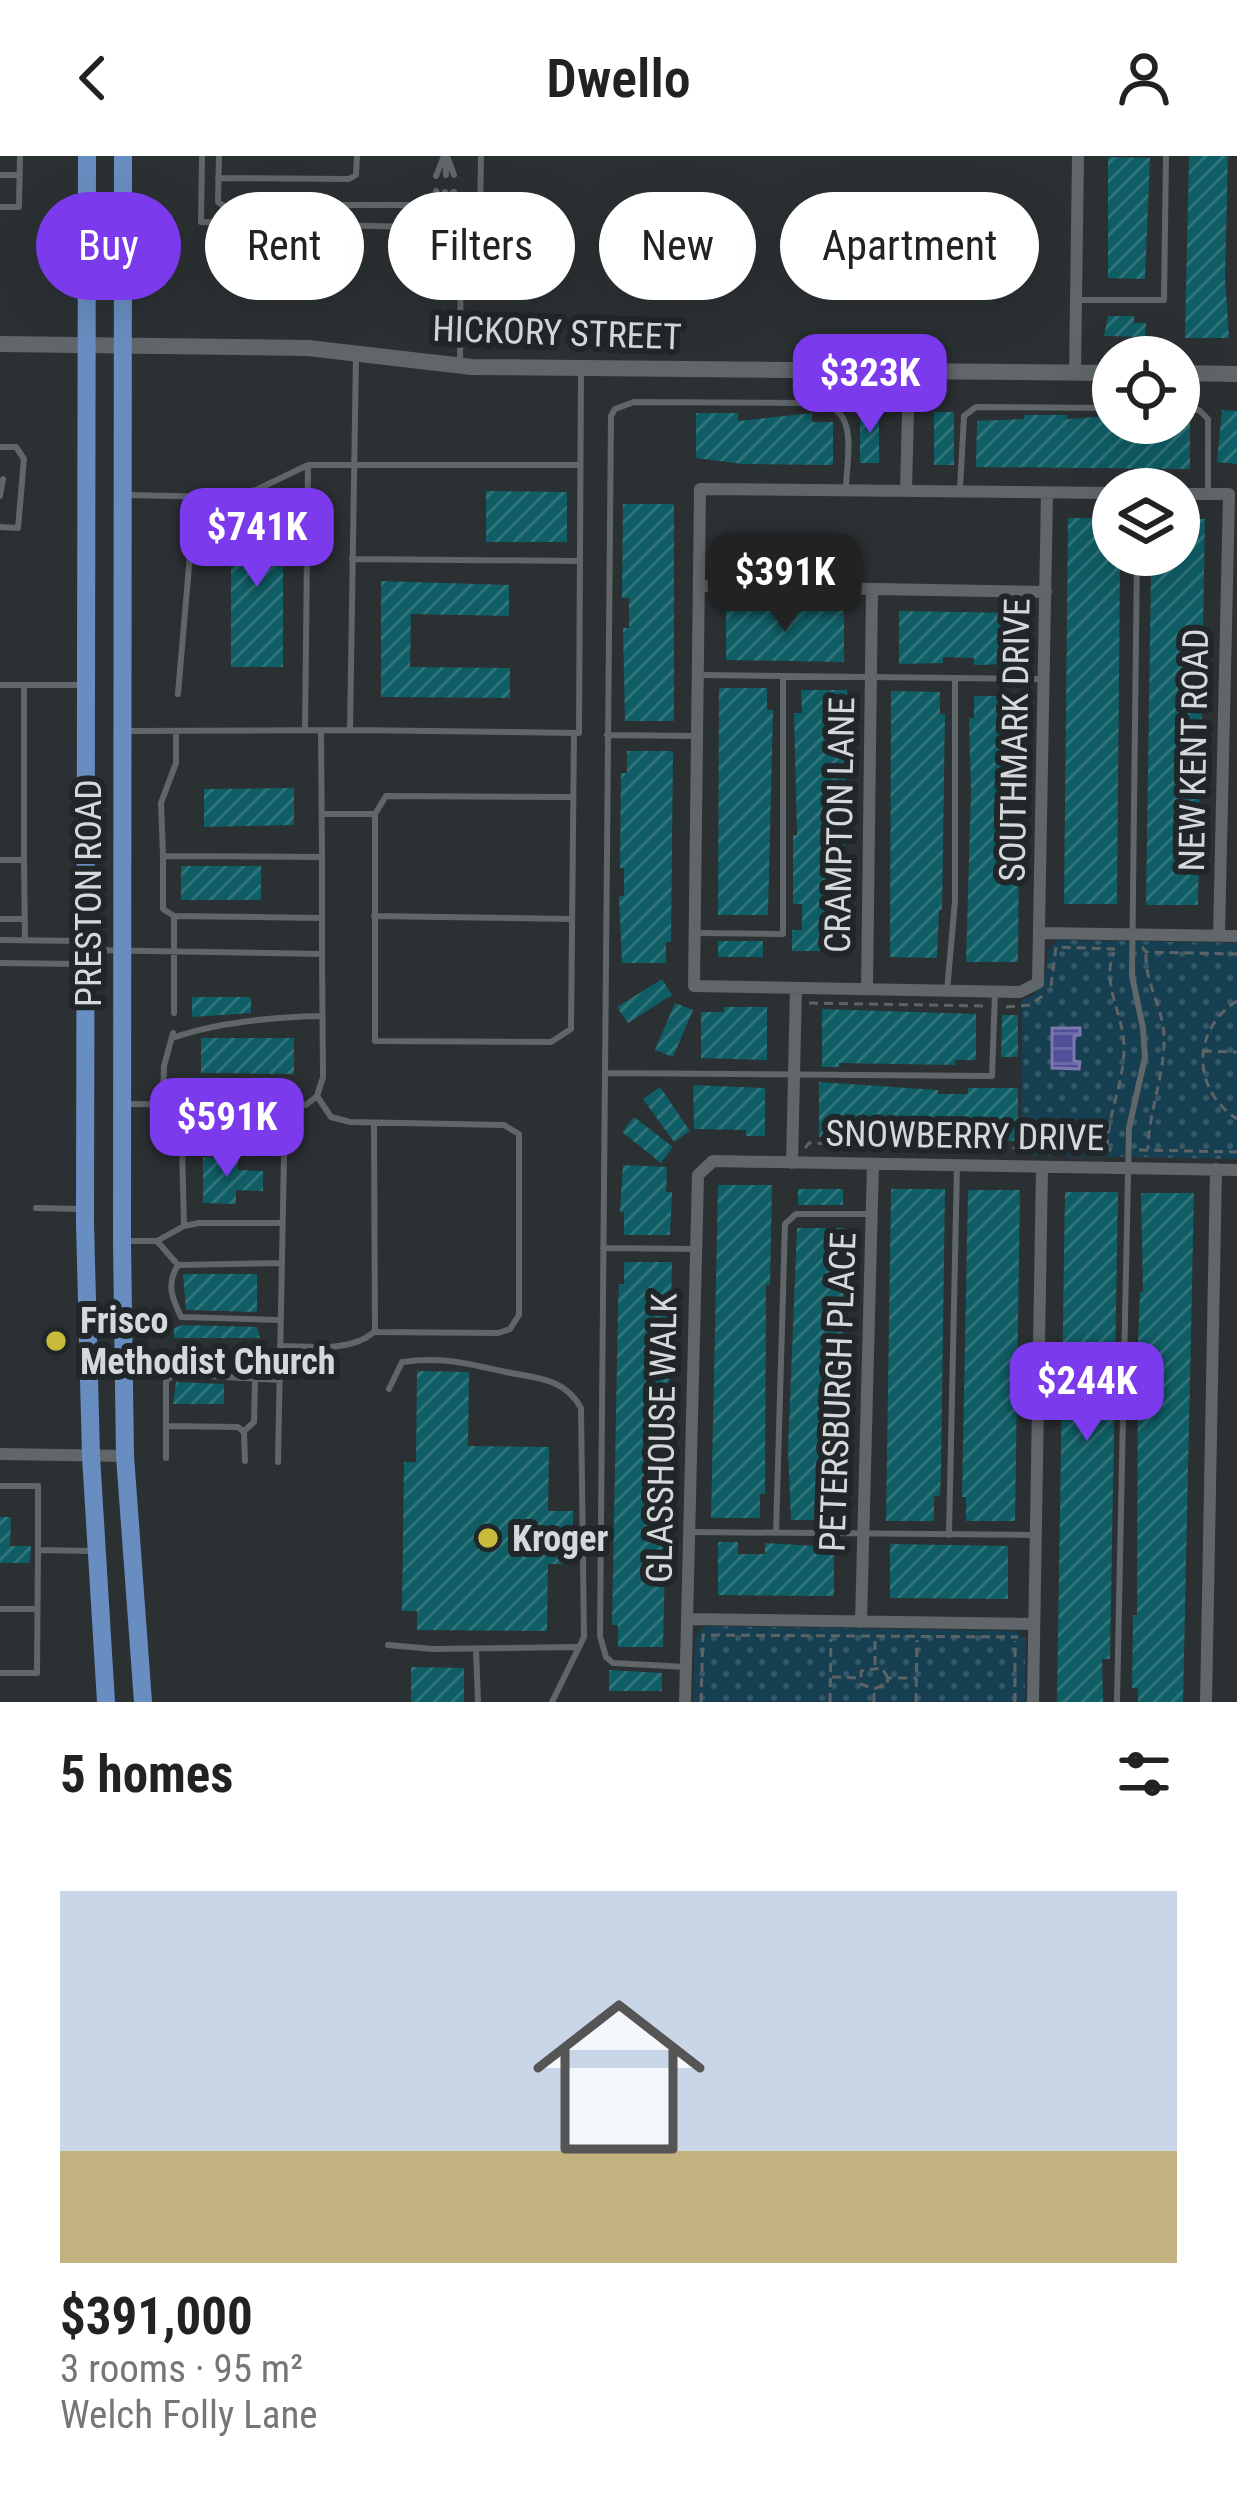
<!DOCTYPE html>
<meta charset="utf-8">
<style>
:root{--surface:#fff;--page:#f6f6f6;--text:#222;--muted:#767676;--accent:#7c3aed}
body{margin:0;font-family:"Roboto Condensed",sans-serif;background:var(--page);color:var(--text);height:100vh;display:flex;flex-direction:column;font-size:45px;white-space:nowrap}
*{box-sizing:border-box;margin:0}
p{font-size:39px;color:var(--muted)}
.icon{flex:none;width:66px;height:66px;fill:none;stroke:currentColor;stroke-width:2;stroke-linecap:round;stroke-linejoin:round}
.map{position:relative;height:1546px;overflow:hidden}
.details{display:flex;flex-direction:column;background:var(--surface);flex:1}
.details>*{flex:none}
.hud{position:absolute;left:36px;top:36px;width:1167px;height:108px;display:flex;gap:24px}
.fabs{position:absolute;left:1092px;top:180px;display:grid;gap:24px}
.fabs a{display:grid;place-items:center;width:108px;height:108px;border-radius:50%;background:var(--surface);box-shadow:0 12px 48px #0002;font-size:60px}
.price{position:absolute;translate:-50% -102px;padding:0 27px;border-radius:24px;background:var(--accent);color:#fff;font-size:39px;line-height:78px;filter:drop-shadow(0 3px 6px #0008)}
.price::after{content:'';position:absolute;left:50%;top:72px;width:36px;height:27px;margin-left:-18px;background:inherit;clip-path:polygon(0 0,100% 0,50% 100%)}
.price.selected{background:#222;color:#fff}
ul{padding:0;list-style:none}
li{display:grid;align-content:center;gap:24px;height:636px;padding:0 60px}
li span{display:grid;place-items:center;height:372px;border-radius:0px;color:#555}
li>.icon{margin-inline-start:auto}
span .icon{width:216px;height:216px;fill:#fffc;stroke-width:1}
li b{font-size:51px}
h2{display:flex;justify-content:space-between;align-items:center;height:144px;padding:0 60px;font-size:51px}
.tag{padding:0 42px;border-radius:54px;background:var(--surface);box-shadow:0 12px 48px #0002;font-size:42px;line-height:108px}
.tag.selected{background:var(--accent);color:#fff}
header{display:flex;justify-content:space-between;align-items:center;height:156px;padding:0 60px;background:var(--surface);font-size:54px;font-weight:600}
.map>svg:first-child{display:block}
.park{fill:url(#park-dots)}
.water{fill:url(#water-rules);stroke:#7a78ad;stroke-width:3}
.building{fill:url(#building-hatch)}
.lines{fill:none;stroke-linecap:round;stroke-linejoin:round}
.path{stroke:#5e6366;stroke-width:3;stroke-dasharray:9 6;stroke-linecap:butt}
.lane{stroke:#606669;stroke-width:6}
.street{stroke:#606669;stroke-width:12}
.secondary{stroke:#606669;stroke-width:16}
.primary{stroke:#688ec1;stroke-width:18}
.poi-dot{fill:#c8bb3b;stroke:#212629;stroke-width:4.5}
.labels{text-anchor:middle;stroke-width:12;stroke-linejoin:round;paint-order:stroke}
.street-label{font-size:36px;fill:#d6d9db;stroke:#212629}
.poi-label{font-size:36px;font-weight:bold;fill:#d6d9db;stroke:#212629;text-anchor:start}
</style>
<header><svg class="icon" aria-label="back" viewBox="0 0 24 24"><path d="M15 5l-7 7 7 7"/></svg>Dwello<svg class="icon" aria-label="person" viewBox="0 0 24 24"><circle cx="12" cy="8" r="4"/><path d="M4 21q1-7 8-7t8 7"/></svg></header>
<div class="map">
<svg width="1237" height="1546" viewBox="0 0 1237 1546">
<defs>
<pattern id="park-dots" width="8" height="8" patternUnits="userSpaceOnUse" patternTransform="scale(3)"><rect width="8" height="8" fill="#163f52"/><path d="M2 2h.1M6 6h.1" fill="none" stroke="#375a6a" stroke-width="1.8" stroke-linecap="round"/></pattern>
<pattern id="water-rules" width="6" height="5" patternUnits="userSpaceOnUse" patternTransform="scale(3)"><rect width="6" height="5" fill="#524f99"/><path d="M0 2.5h6" fill="none" stroke="#6a68a7"/></pattern>
<pattern id="building-hatch" width="6" height="6" patternUnits="userSpaceOnUse" patternTransform="scale(3)"><rect width="6" height="6" fill="#0f5d65"/><path d="M-1 1l2-2M0 6l6-6M5 7l2-2" fill="none" stroke="#31747a"/></pattern>
</defs>
<rect width="100%" height="100%" fill="#2b3033"/>
<path class="park" d="M1057,784L1237,787V1003L1021,999L1022,844C1047,834 1047,818 1048,794Z
M706,1470L1016,1475L1025,1483V1546H693L695,1480Z"/>
<path class="water" d="M1052,872H1080V879L1074,880V905L1080,906L1079,913L1052,912Z"/>
<path class="building" d="M1189,0H1228L1225,121L1229,182H1185Z
M1108,1L1150,2L1145,123L1108,122Z
M1108,160H1134V167H1146L1145,181L1104,180Z
M860,254H879V307H860Z
M1222,254L1237,255V308L1217,306Z
M934,256H954V309H934Z
M696,257H738V265L812,257V266H833V309L743,308L696,302Z
M1024,259H1067V263L1113,260V267H1179V262H1190V313L976,311L977,265L1024,263Z
M486,335L567,336V386H486Z
M623,348H674V565H625L623,472H629V442H622Z
M231,357H283V511H231Z
M1068,362H1113V399H1120L1117,748H1064Z
M1179,363H1205L1198,749H1146L1151,414L1154,399H1179Z
M381,425L509,429V460L411,458L410,511L510,512V542L381,541Z
M726,452L844,454V506L726,504Z
M899,455L1017,457V508L974,509V502L943,501V507L899,508Z
M719,532H767V554H773L768,759H718Z
M801,534H847L844,795H792V774H802V748H793V679H797L794,557H802Z
M891,535L940,536V558H945L942,754H939L937,802L890,801Z
M974,540H1020L1018,806H966L971,637L969,562H974Z
M627,595H673L671,786H666V807H622L619,740H624V712H620L621,617H627Z
M294,632V669L204,671V633Z
M181,710H261V744H181Z
M718,785H763V801H718Z
M662,823L672,839L628,867L617,851Z
M192,841H251V857L192,861Z
M675,847L693,854L673,901L655,894Z
M724,851H767V904L701,902V856H724Z
M822,853L976,858V904H955V909L839,907V911H822Z
M1002,859H1018V901H1001Z
M201,882H294V918L201,917Z
M819,926L938,934V938H968V932H1018V985L819,981Z
M693,929L765,932V980H746V974L694,973Z
M660,931L690,975L674,986L643,943Z
M634,961L673,991L661,1007L622,976Z
M203,1001H238V1014L263,1015V1035L236,1034V1048L203,1047Z
M623,1009L667,1011L666,1036H672L670,1079H624V1056H620Z
M718,1029H772L770,1129H766L765,1338H760V1362H711Z
M798,1033H843V1049H798Z
M891,1033H945L941,1314L940,1340H934V1365H886Z
M968,1034H1020L1015,1365H966V1341H962Z
M1065,1036H1118L1110,1503H1102L1103,1546H1057Z
M1141,1037H1194L1183,1546H1138V1532H1132L1133,1459H1137L1138,1186L1140,1136H1143Z
M797,1072H845L840,1364H791L788,1294Z
M624,1106H672L663,1491H618V1469H612L618,1153L619,1128H624Z
M183,1118H257V1156L186,1154Z
M183,1169L257,1171L260,1182H174V1172Z
M417,1215L469,1216L468,1290L549,1291L548,1355H573V1408H548L547,1475L417,1474V1455H402L404,1306H416Z
M176,1226L224,1228V1248H173Z
M0,1361H11L10,1390H31L30,1407H0Z
M718,1386H738V1398H765V1387L834,1391V1440L718,1439Z
M890,1388L1008,1390V1443L890,1442Z
M411,1511L464,1512V1546H411Z
M609,1514L662,1517V1535H609Z"/>
<g class="lines">
<path class="path" d="M1142,791L1146,796L1237,798
M1146,798C1145,828 1163,851 1164,880C1165,920 1149,953 1148,993
M1051,830L1056,791L1115,793
M1237,845C1191,874 1192,934 1237,963
M809,847L984,850
M1006,851L1029,849L1046,838
M1203,895L1237,896
M805,992L809,987L1117,994
M1107,992C1108,956 1125,924 1124,889C1123,858 1101,827 1114,796
M1139,994L1237,996
M875,1509V1482
M832,1521L858,1522
M888,1522L882,1512L861,1515V1528L874,1533L887,1528L888,1522H916
M701,1546L703,1479L1018,1481
M830,1546L831,1483
M874,1546V1535
M916,1546L917,1484
M1015,1546V1485"/>
<path class="lane" d="M202,0L201,66L461,72L480,60L481,0
M219,0L218,46L224,50
M447,0L454,19
M446,4V19
M0,19H20
M436,20L444,0
M218,22L349,23L356,19L357,0
M436,35L442,45L454,36
M344,49H427L442,45L445,36
M0,51H19L20,0
M1079,144H1164L1166,0
M460,206L461,72
M1179,254H1199L1208,263V334
M0,291H16L24,303L18,372L0,371
M846,331C847,299 859,254 820,247L634,246L615,253L611,260L605,917L992,920L995,836
M960,332L964,260L976,251L1113,252
M126,339L222,341L256,334L308,309
M0,340L3,323
M352,403L580,405
M701,519L1042,523
M0,529H80
M178,538L195,340
M305,574L308,309H579
M321,574L322,701
M350,574L579,577L581,215
M125,575L350,574L356,200
M607,579L694,580
M322,658H375V885L551,886L571,873L574,577
M375,658L386,640L571,641
M163,700L161,647L176,607V575
M0,704H24V529
M24,704L25,784
M174,760L320,762
M374,760L571,763
M0,763H25
M698,777L783,778V520
M0,784L81,785
M88,794L322,798L323,921L317,940L306,949L123,948
M0,807L80,808
M947,835L955,745V522
M174,857V760L163,753V700L322,701V798
M172,882C218,866 272,861 322,860
M605,917L600,1480L606,1501L613,1507L686,1511
M317,940L331,961L350,966L504,969L519,978V1159L510,1173L498,1177L375,1176L374,969
M163,948L164,910L173,877
M181,948L184,1070
M181,977H234L236,949
M36,1052L81,1053
M126,1085H157L184,1070L199,1067H281
M157,1085L178,1109
M603,1092L696,1093
M280,1164L181,1161C172,1142 166,1128 178,1109L281,1107
M280,1190C310,1190 350,1197 374,1176
M389,1233L402,1206C444,1200 467,1208 506,1216C536,1222 565,1222 581,1252L584,1481L552,1546
M166,1270L238,1271L244,1276L245,1305
M244,1275L254,1266L255,1223
M166,1302V1225L174,1218L280,1224
M278,1306L285,949
M0,1330H38V1394L93,1395
M693,1376L1033,1379
M776,1377L785,1068L796,1058H868
M949,1379L957,1010
M0,1453H37
M388,1489L433,1493L576,1491
M476,1493L478,1546
M0,1517H37L38,1394
M1117,1546L1129,972L1145,901L1143,872L1132,820L1137,399"/>
<path class="street" d="M1075,217L1078,0
M906,335L909,215
M1047,337L1038,827L1020,836L694,830L700,333L1113,337
M1179,338H1229L1219,779
M699,430L1046,436
M1042,777L1237,780
M867,833L872,433
M792,1007L796,832
M0,1298L125,1300
M687,1463L1034,1468
M861,1466L873,1008
M685,1546L698,1019L713,1005L1237,1014
M1033,1546L1042,1011
M1206,1546L1216,1013"/>
<path class="secondary" d="M0,188L308,192L472,211L1113,217
M1179,217L1237,218"/>
<path class="primary" d="M87,0L85,1067L91,1300L106,1546
M123,0L122,1086L125,1300L143,1546"/>
</g>
<g class="poi-dot">
<circle cx="56" cy="1185" r="12"/>
<circle cx="488" cy="1382" r="12"/>
</g>
<g class="labels">
<g class="street-label">
<text transform="translate(557 176) rotate(2)" y="13">HICKORY STREET</text>
<text transform="translate(1014 584) rotate(-89)" y="13">SOUTHMARK DRIVE</text>
<text transform="translate(1193 594) rotate(-89)" y="13">NEW KENT ROAD</text>
<text transform="translate(839 669) rotate(-89)" y="13">CRAMPTON LANE</text>
<text transform="translate(88 737) rotate(-90)" y="13">PRESTON ROAD</text>
<text transform="translate(965 979) rotate(1)" y="13">SNOWBERRY DRIVE</text>
<text transform="translate(837 1236) rotate(-88)" y="13">PETERSBURGH PLACE</text>
<text transform="translate(661 1282) rotate(-89)" y="13">GLASSHOUSE WALK</text>
</g>
<g class="poi-label">
<text x="80" y="1177">Frisco<tspan x="80" dy="41">Methodist Church</tspan></text>
<text x="512" y="1395">Kroger</text>
</g>
</g>
</svg>
<div class="fabs">
<a><svg class="icon" aria-label="locate" viewBox="0 0 24 24"><circle cx="12" cy="12" r="6"/><path d="M12 2v4M12 18v4M2 12h4M18 12h4"/></svg></a>
<a><svg class="icon" aria-label="layers" viewBox="0 0 24 24"><path d="M12 4l9 5-9 5-9-5zM3 14l9 5 9-5"/></svg></a>
</div>
<b class="price" style="left:870px;top:280px">$323K</b>
<b class="price" style="left:257px;top:434px">$741K</b>
<b class="price selected" style="left:785px;top:479px">$391K</b>
<b class="price" style="left:227px;top:1024px">$591K</b>
<b class="price" style="left:1087px;top:1288px">$244K</b>
<div class="hud">
<a class="tag selected">Buy</a>
<a class="tag">Rent</a>
<a class="tag">Filters</a>
<a class="tag">New</a>
<a class="tag">Apartment</a>
</div>
</div>
<section class="details">
<h2>5 homes<svg class="icon" aria-label="filters" viewBox="0 0 24 24"><path d="M4 7h16M4 17h16"/><circle cx="9" cy="7" r="2"/><circle cx="15" cy="17" r="2"/></svg></h2>
<ul>
<li><span style="background:linear-gradient(#c9d6e8 70%,#c2b280 0)"><svg class="icon" aria-label="home" viewBox="0 0 24 24"><path d="M3 11l9-7 9 7M6 9v11h12V9"/></svg></span><div><b>$391,000</b><p>3 rooms · 95 m²</p><p>Welch Folly Lane</p></div></li>
</ul>
</section>
